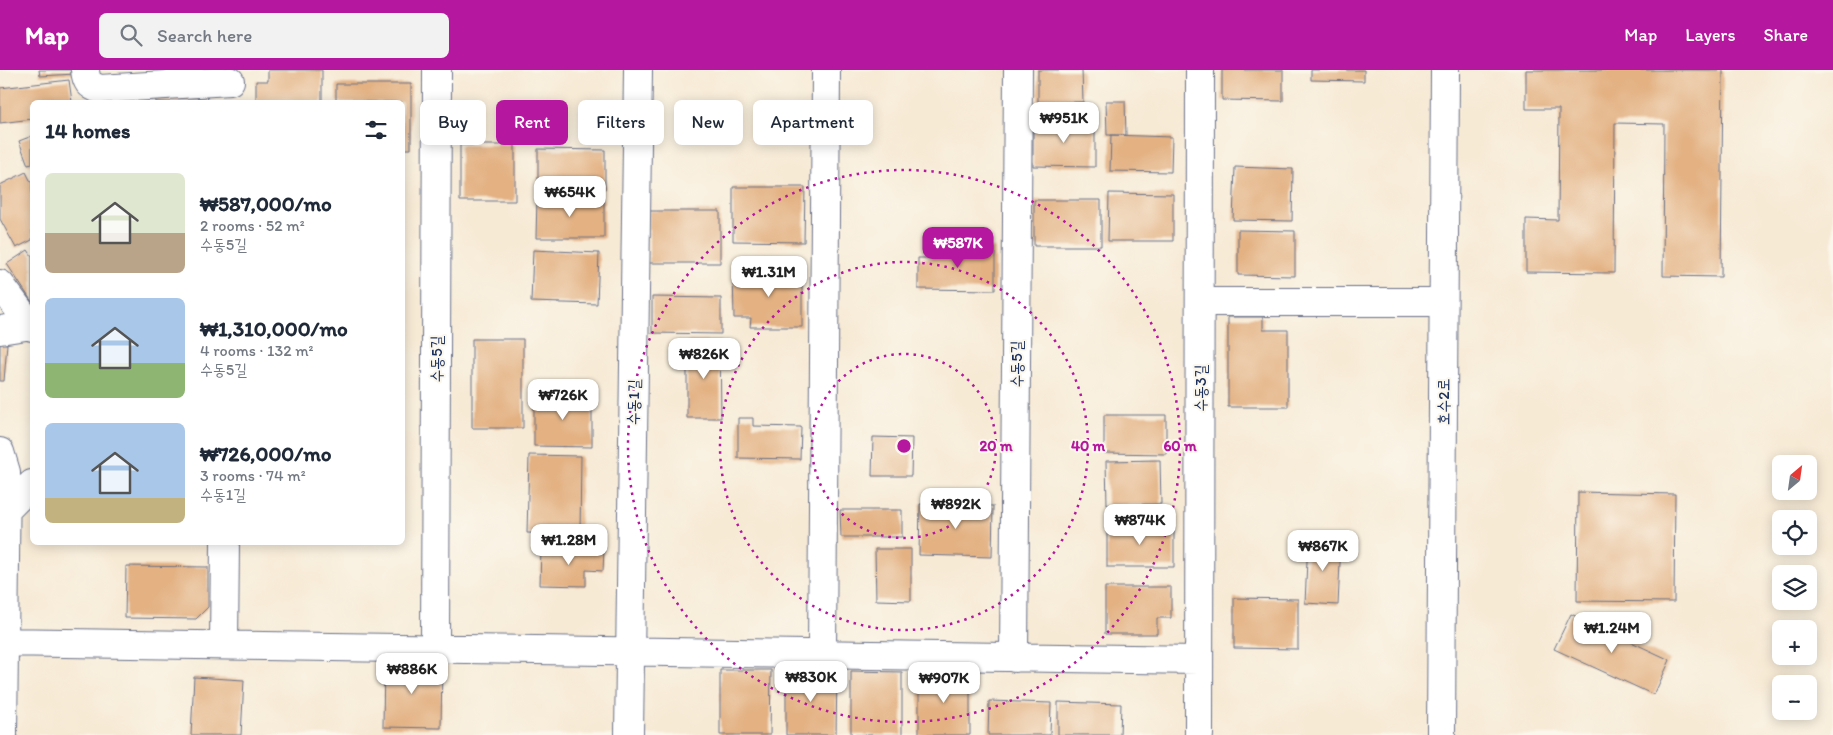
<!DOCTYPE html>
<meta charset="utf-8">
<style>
:root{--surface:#fff;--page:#f2f2f3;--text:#1f2937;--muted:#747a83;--accent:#b5179e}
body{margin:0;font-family:Itim,"Poor Story",sans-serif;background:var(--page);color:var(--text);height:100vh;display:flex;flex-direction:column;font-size:19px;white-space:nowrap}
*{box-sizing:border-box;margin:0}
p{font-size:16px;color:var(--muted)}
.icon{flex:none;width:28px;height:28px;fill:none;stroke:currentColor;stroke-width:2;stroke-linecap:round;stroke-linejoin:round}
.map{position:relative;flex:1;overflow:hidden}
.drawer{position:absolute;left:30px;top:30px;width:375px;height:445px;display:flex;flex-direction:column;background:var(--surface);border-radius:8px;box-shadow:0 2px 12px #0003}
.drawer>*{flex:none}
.guide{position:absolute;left:420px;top:30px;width:475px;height:45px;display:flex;gap:10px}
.needle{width:32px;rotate:29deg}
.controls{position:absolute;left:1772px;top:385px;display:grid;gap:10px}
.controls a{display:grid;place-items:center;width:45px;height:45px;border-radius:8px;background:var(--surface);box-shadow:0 2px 12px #0003;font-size:25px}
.price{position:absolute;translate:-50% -42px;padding:0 11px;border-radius:10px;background:#fff;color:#222;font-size:16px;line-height:32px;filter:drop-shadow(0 1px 2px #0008)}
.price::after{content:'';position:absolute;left:50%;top:30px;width:15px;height:11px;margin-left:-8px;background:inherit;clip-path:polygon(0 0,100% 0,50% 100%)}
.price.current{background:var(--accent);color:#fff}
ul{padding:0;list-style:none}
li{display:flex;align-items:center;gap:15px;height:125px;padding:0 15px}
li span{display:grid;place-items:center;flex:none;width:140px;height:100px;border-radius:8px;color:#555}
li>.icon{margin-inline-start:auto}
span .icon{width:60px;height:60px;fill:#fffc;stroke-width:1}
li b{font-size:21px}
h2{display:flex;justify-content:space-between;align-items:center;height:60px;padding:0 15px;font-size:21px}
.pill{padding:0 18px;border-radius:8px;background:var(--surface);box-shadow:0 2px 12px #0003;font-size:18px;line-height:45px}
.pill.current{background:var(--accent);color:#fff}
header{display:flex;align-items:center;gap:30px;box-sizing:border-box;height:70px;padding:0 25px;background:var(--accent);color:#fff}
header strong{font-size:24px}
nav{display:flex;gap:28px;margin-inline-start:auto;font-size:18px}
.search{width:350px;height:45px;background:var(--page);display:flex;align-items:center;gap:12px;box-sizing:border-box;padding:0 18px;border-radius:8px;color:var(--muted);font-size:19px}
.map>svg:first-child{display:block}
.building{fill:#e3b182}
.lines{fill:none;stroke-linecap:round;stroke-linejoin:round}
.minor-casing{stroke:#687088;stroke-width:30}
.minor{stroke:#fff;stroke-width:28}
.ring{fill:none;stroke:#b5179e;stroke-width:2.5;stroke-dasharray:2.5 5}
.labels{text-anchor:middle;stroke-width:4;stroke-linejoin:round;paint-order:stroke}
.street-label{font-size:16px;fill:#1b2f5e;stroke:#fbf7ec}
.centre{fill:#b5179e;stroke:#fbf7ec;stroke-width:2.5}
.ring-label{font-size:15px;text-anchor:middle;font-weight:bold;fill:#b5179e;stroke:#fbf7ec;stroke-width:4;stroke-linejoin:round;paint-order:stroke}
</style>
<header>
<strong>Map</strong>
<div class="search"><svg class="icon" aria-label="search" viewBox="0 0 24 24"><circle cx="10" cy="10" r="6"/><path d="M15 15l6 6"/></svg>Search here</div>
<nav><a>Map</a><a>Layers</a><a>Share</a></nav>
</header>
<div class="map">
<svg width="1833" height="665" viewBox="0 0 1833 665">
<rect width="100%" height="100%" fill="#fbf7ec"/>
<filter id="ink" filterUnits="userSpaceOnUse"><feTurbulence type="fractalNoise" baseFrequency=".02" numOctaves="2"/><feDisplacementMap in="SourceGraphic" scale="10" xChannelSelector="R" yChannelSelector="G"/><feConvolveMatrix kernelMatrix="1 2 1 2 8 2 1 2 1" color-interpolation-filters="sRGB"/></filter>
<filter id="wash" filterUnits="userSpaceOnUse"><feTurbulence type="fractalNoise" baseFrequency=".0096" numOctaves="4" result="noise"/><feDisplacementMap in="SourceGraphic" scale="20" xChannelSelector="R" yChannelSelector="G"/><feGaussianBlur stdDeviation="1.12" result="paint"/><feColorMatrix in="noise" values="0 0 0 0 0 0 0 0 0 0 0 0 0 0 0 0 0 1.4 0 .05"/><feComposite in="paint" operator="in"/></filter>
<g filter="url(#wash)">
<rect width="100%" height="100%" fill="#f7ead5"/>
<g id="blocks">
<path class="building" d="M39,0H75V4L40,6Z
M268,0H322V32H256V11H268Z
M1038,0H1082L1083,32L1038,33Z
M1222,0H1283V31L1222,30Z
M1311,0H1364V11L1311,10Z
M1526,0H1723L1721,207L1663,206L1664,54L1615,53L1614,203L1526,202V149L1558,150L1559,39H1526Z
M69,10L72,32H32V49L0,53V18Z
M336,14H411V79H402V32H336Z
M207,23L208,32H156L155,26Z
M1106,31H1125L1126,65H1107Z
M1033,51L1095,52V97L1033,96Z
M1111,65L1172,67L1171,102L1110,101Z
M32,66V94L28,95L19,71Z
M460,75H515V131H460Z
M538,79L605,80V119H538Z
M1235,97L1293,99L1292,151L1233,150Z
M26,102L32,114V170L16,178L0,149V115Z
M733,117H805L804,172L733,171Z
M1109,123L1173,124V171H1108Z
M537,128L604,129V168H536Z
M1034,130H1101V176H1034Z
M649,141H720V193H649Z
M1238,160L1295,161V206L1238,205Z
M932,178H995V220L918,219V188H932Z
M28,180L32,186V232L7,194Z
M533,180L599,183L597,234L531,232Z
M802,200V257H750L751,248H734L733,201Z
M652,227L721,228V264L652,263Z
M1228,247H1263V260H1288V337H1228Z
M472,269H523V358H472Z
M687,271H720L721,348H687Z
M0,273L7,274L4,311H0Z
M534,325L592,326V377L534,376Z
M1104,345H1166V384L1104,383Z
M738,348H753V356L801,357L800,389L738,388Z
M873,367L912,368L911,406H872Z
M529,385L581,386L580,464L527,463Z
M1160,390L1161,434L1107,435L1106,391Z
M1578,422L1675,424L1674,532L1577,531Z
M920,434L993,436L992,487L919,485Z
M840,440H902V467H841Z
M1107,454L1174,455V497H1107Z
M1308,470L1341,471L1338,535L1305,533Z
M541,478L604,480L603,501L586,500V516L540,515Z
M875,479H911V531L876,530Z
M126,496L208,497V537L196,549L125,548Z
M1105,517H1171V548H1157V564H1105Z
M1234,528L1298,529V579L1234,578Z
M1571,544L1670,590L1654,625L1554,579Z
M384,592L442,594L441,658L383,657Z
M720,600H771L770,665H720Z
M851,601L902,602V665H851Z
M786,602H837L836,665H786Z
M919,603H970V665H919Z
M194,607L244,610L241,665H191Z
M989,631L1051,633L1050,665H988Z
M1058,632L1121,634L1120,665H1058Z"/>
</g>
</g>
<g filter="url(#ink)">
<use href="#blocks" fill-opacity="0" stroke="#687088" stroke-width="1"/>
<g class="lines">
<defs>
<path id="minor" d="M85,0C86,11 89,16 100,19L230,11
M0,214L32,257
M1200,232H1443
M0,260L32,255
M0,382L6,402L3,665
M6,440L32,414
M0,572L1199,590
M224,575L225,472
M435,579L437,0
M822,585L826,0
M1014,588L1018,0
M629,665L638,0
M1199,665L1200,0
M1441,665L1445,0"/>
</defs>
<use href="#minor" class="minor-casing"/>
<use href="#minor" class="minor"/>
</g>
</g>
<g class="ring">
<circle cx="904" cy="376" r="92"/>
<circle cx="904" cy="376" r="184"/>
<circle cx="904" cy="376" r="276"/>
</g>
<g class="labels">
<g class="street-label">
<text transform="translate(436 289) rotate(-90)" y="6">수동5길</text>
<text transform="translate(1016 294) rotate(-90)" y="6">수동5길</text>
<text transform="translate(1200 318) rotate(-90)" y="6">수동3길</text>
<text transform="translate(633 332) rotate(-89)" y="6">수동1길</text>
<text transform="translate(1443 332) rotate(-90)" y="6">호수2로</text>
</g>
</g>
<circle cx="904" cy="376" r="8" class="centre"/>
<g class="ring-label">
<text x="996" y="381">20 m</text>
<text x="1088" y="381">40 m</text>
<text x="1180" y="381">60 m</text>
</g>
</svg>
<div class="controls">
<a><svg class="needle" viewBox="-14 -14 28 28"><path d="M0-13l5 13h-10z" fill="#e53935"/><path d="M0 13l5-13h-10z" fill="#747a83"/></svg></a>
<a><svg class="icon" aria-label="locate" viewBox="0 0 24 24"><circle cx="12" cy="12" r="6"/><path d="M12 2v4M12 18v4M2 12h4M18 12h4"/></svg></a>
<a><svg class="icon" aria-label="layers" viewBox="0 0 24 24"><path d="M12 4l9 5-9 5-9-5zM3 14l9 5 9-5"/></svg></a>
<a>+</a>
<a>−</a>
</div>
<b class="price" style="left:1064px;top:74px">₩951K</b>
<b class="price" style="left:570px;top:148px">₩654K</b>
<b class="price current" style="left:958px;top:199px">₩587K</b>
<b class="price" style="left:769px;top:228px">₩1.31M</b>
<b class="price" style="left:704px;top:310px">₩826K</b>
<b class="price" style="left:563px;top:351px">₩726K</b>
<b class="price" style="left:956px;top:460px">₩892K</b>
<b class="price" style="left:1140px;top:476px">₩874K</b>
<b class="price" style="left:569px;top:496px">₩1.28M</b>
<b class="price" style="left:1323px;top:502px">₩867K</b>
<b class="price" style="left:1612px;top:584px">₩1.24M</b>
<b class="price" style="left:412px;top:625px">₩886K</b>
<b class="price" style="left:811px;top:633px">₩830K</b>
<b class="price" style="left:944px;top:634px">₩907K</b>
<div class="guide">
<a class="pill">Buy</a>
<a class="pill current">Rent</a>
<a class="pill">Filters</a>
<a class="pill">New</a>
<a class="pill">Apartment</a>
</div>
<section class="drawer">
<h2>14 homes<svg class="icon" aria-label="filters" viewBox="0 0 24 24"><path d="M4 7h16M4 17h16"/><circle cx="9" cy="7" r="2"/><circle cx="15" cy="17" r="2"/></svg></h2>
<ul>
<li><span style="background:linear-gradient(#dfe7d0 60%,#b9a48a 0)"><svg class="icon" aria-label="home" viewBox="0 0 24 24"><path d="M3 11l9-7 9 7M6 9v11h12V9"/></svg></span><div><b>₩587,000/mo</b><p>2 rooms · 52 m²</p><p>수동5길</p></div></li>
<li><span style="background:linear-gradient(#a9c7e8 65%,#8fb573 0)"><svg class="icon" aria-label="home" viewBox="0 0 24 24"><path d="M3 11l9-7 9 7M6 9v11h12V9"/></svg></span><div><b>₩1,310,000/mo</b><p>4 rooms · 132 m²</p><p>수동5길</p></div></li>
<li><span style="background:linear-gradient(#a9c7e8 75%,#c2b280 0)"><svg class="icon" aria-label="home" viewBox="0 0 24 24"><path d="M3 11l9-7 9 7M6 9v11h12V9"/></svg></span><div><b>₩726,000/mo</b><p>3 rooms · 74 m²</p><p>수동1길</p></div></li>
</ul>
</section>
</div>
